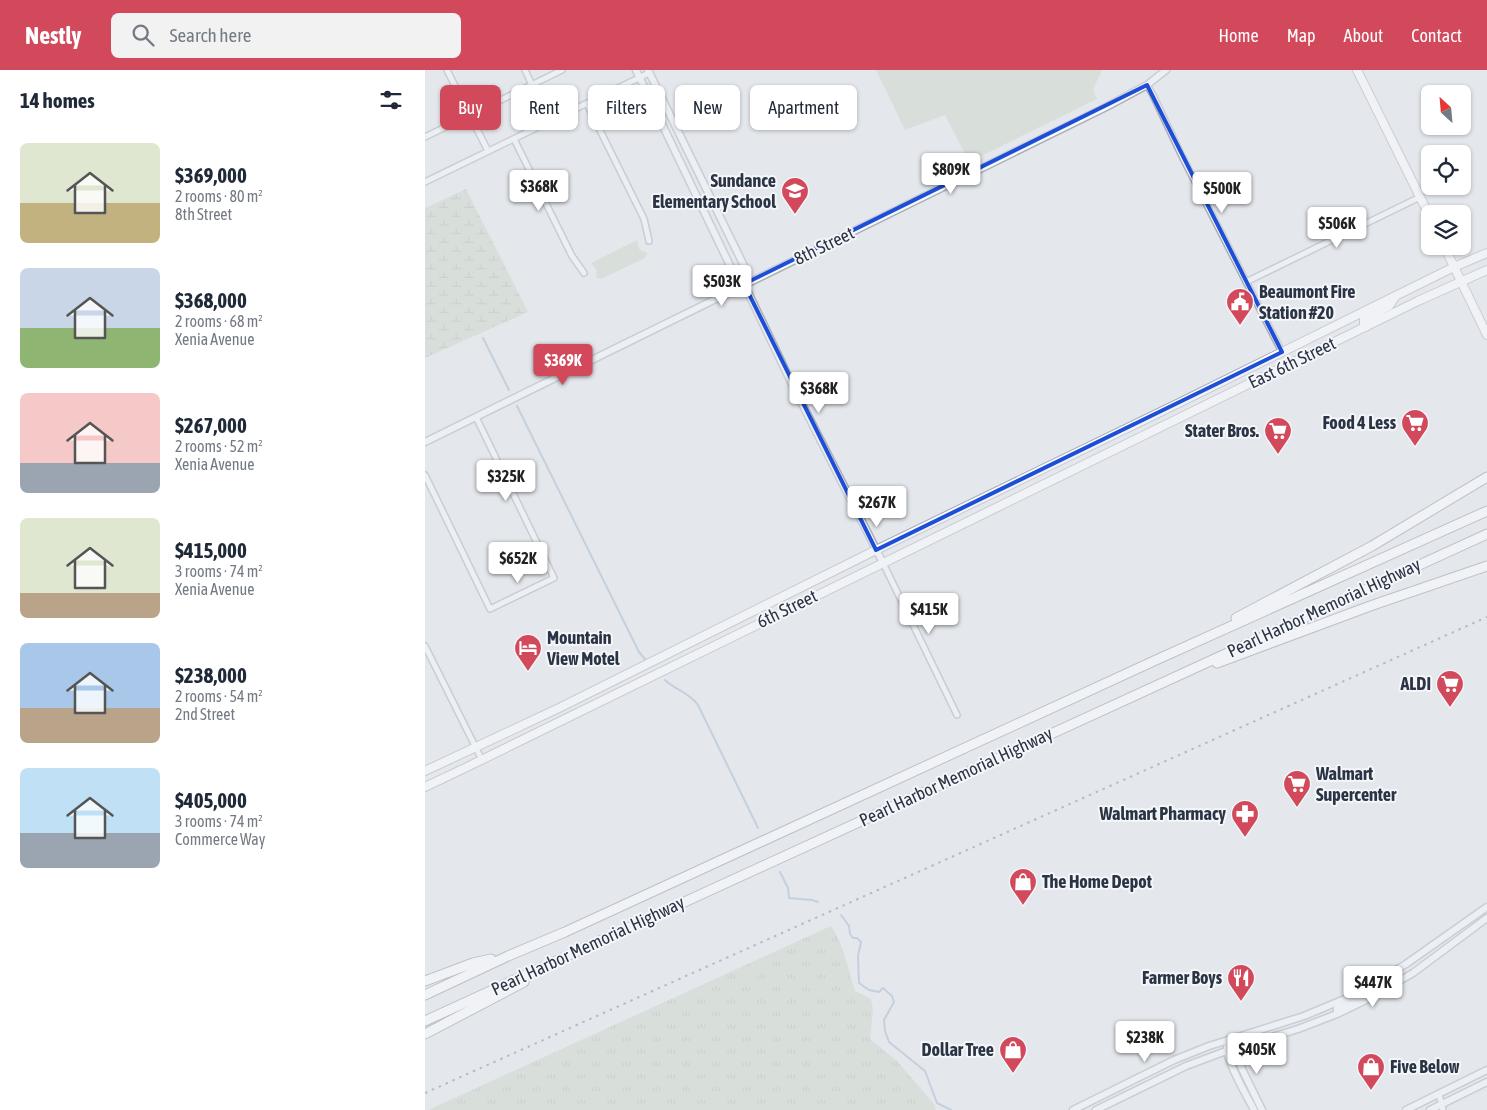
<!DOCTYPE html>
<meta charset="utf-8">
<style>
:root{--surface:#fff;--page:#f2f2f3;--text:#1f2937;--muted:#747a83;--accent:#d1495b}
body{margin:0;font-family:"Asap Condensed",sans-serif;background:var(--page);color:var(--text);height:100vh;display:flex;flex-direction:column;font-size:19px;white-space:nowrap}
*{box-sizing:border-box;margin:0}
p{font-size:16px;color:var(--muted)}
.icon{flex:none;width:28px;height:28px;fill:none;stroke:currentColor;stroke-width:2;stroke-linecap:round;stroke-linejoin:round}
.map{position:relative;flex:1;overflow:hidden}
.details{display:flex;flex-direction:column;background:var(--surface);width:425px}
.details>*{flex:none}
.banner{position:absolute;left:15px;top:15px;width:475px;height:45px;display:flex;gap:10px}
.needle{width:32px;rotate:334deg}
.tools{position:absolute;left:996px;top:15px;display:grid;gap:10px}
.tools a{display:grid;place-items:center;width:50px;height:50px;border-radius:8px;background:var(--surface);box-shadow:0 1px 4px #0004;font-size:25px}
.price{position:absolute;translate:-50% -42px;padding:0 11px;border-radius:5px;background:#fff;color:#222;font-size:16px;line-height:32px;filter:drop-shadow(0 1px 2px #0008)}
.price::after{content:'';position:absolute;left:50%;top:30px;width:15px;height:11px;margin-left:-8px;background:inherit;clip-path:polygon(0 0,100% 0,50% 100%)}
.price.on{background:var(--accent);color:#fff}
ul{padding:0;list-style:none}
li{display:flex;align-items:center;gap:15px;height:125px;padding:0 20px}
li span{display:grid;place-items:center;flex:none;width:140px;height:100px;border-radius:8px;color:#555}
li>.icon{margin-inline-start:auto}
span .icon{width:60px;height:60px;fill:#fffc;stroke-width:1}
li b{font-size:21px}
h2{display:flex;justify-content:space-between;align-items:center;height:60px;padding:0 20px;font-size:21px}
.chip{padding:0 18px;border-radius:8px;background:var(--surface);box-shadow:0 1px 4px #0004;font-size:18px;line-height:45px}
.chip.on{background:var(--accent);color:#fff}
header{display:flex;align-items:center;gap:30px;box-sizing:border-box;height:70px;padding:0 25px;background:var(--accent);color:#fff}
header strong{font-size:24px}
nav{display:flex;gap:28px;margin-inline-start:auto;font-size:18px}
.search{width:350px;height:45px;background:var(--page);display:flex;align-items:center;gap:12px;box-sizing:border-box;padding:0 18px;border-radius:8px;color:var(--muted);font-size:19px}
main{display:flex;flex:1;min-height:0}
.map>svg:first-child{display:block}
.grass{fill:url(#grass-tufts)}
.wetland{fill:url(#wetland-marsh)}
.park{fill:#c9d6c5}
.lines{fill:none;stroke-linecap:round;stroke-linejoin:round}
.stream{stroke:#9fb4cc;stroke-width:2}
.minor-casing{stroke:#a9aeb7;stroke-width:8}
.tertiary-casing{stroke:#a9aeb7;stroke-width:9}
.secondary-casing{stroke:#a9aeb7;stroke-width:10}
.primary-casing{stroke:#a3abb8;stroke-width:10}
.motorway-casing{stroke:#8b94a3;stroke-width:11}
.minor{stroke:#f7f8fa;stroke-width:5}
.tertiary{stroke:#f7f8fa;stroke-width:6}
.secondary{stroke:#fff;stroke-width:8}
.primary{stroke:#fff;stroke-width:8}
.motorway{stroke:#fff;stroke-width:9}
.rail{stroke:#7d8696;stroke-width:2;stroke-dasharray:2.5 5;stroke-linecap:butt}
.marked{fill:none;stroke:#1d4ed8;stroke-width:4;stroke-linejoin:round}
.labels{text-anchor:middle;stroke-width:4;stroke-linejoin:round;paint-order:stroke}
.poi-label{font-size:18px;font-weight:bold;fill:#2b3445;stroke:#f4f6f9;text-anchor:end}
.street-label{font-size:18px;fill:#2b3445;stroke:#f4f6f9}
</style>
<header>
<strong>Nestly</strong>
<div class="search"><svg class="icon" aria-label="search" viewBox="0 0 24 24"><circle cx="10" cy="10" r="6"/><path d="M15 15l6 6"/></svg>Search here</div>
<nav><a>Home</a><a>Map</a><a>About</a><a>Contact</a></nav>
</header>
<main>
<section class="details">
<h2>14 homes<svg class="icon" aria-label="filters" viewBox="0 0 24 24"><path d="M4 7h16M4 17h16"/><circle cx="9" cy="7" r="2"/><circle cx="15" cy="17" r="2"/></svg></h2>
<ul>
<li><span style="background:linear-gradient(#dfe7d0 60%,#c2b280 0)"><svg class="icon" aria-label="home" viewBox="0 0 24 24"><path d="M3 11l9-7 9 7M6 9v11h12V9"/></svg></span><div><b>$369,000</b><p>2 rooms · 80 m²</p><p>8th Street</p></div></li>
<li><span style="background:linear-gradient(#c9d6e8 60%,#8fb573 0)"><svg class="icon" aria-label="home" viewBox="0 0 24 24"><path d="M3 11l9-7 9 7M6 9v11h12V9"/></svg></span><div><b>$368,000</b><p>2 rooms · 68 m²</p><p>Xenia Avenue</p></div></li>
<li><span style="background:linear-gradient(#f6c9c9 70%,#9aa5b1 0)"><svg class="icon" aria-label="home" viewBox="0 0 24 24"><path d="M3 11l9-7 9 7M6 9v11h12V9"/></svg></span><div><b>$267,000</b><p>2 rooms · 52 m²</p><p>Xenia Avenue</p></div></li>
<li><span style="background:linear-gradient(#dfe7d0 75%,#b9a48a 0)"><svg class="icon" aria-label="home" viewBox="0 0 24 24"><path d="M3 11l9-7 9 7M6 9v11h12V9"/></svg></span><div><b>$415,000</b><p>3 rooms · 74 m²</p><p>Xenia Avenue</p></div></li>
<li><span style="background:linear-gradient(#a9c7e8 65%,#b9a48a 0)"><svg class="icon" aria-label="home" viewBox="0 0 24 24"><path d="M3 11l9-7 9 7M6 9v11h12V9"/></svg></span><div><b>$238,000</b><p>2 rooms · 54 m²</p><p>2nd Street</p></div></li>
<li><span style="background:linear-gradient(#bfe0f5 65%,#9aa5b1 0)"><svg class="icon" aria-label="home" viewBox="0 0 24 24"><path d="M3 11l9-7 9 7M6 9v11h12V9"/></svg></span><div><b>$405,000</b><p>3 rooms · 74 m²</p><p>Commerce Way</p></div></li>
</ul>
</section>
<div class="map">
<svg width="1062" height="1040" viewBox="0 0 1062 1040">
<defs>
<pattern id="grass-tufts" width="24" height="20" patternUnits="userSpaceOnUse" patternTransform="scale(1.25)"><rect width="24" height="20" fill="#c9d6c5"/><path d="M3 7l-1-3M5 7V3M7 7l1-3M15 17l-1-3M17 17v-4M19 17l1-3" fill="none" stroke="#adb8ab"/></pattern>
<pattern id="wetland-marsh" width="20" height="14" patternUnits="userSpaceOnUse" patternTransform="scale(1.25)"><rect width="20" height="14" fill="#c9d6c5"/><path d="M1 5h8M5 5V1M11 12h8M15 12V8" fill="none" stroke="#adb8ab"/></pattern>
</defs>
<rect width="100%" height="100%" fill="#e4e7ec"/>
<path class="grass" d="M406,856C419,875 423,899 430,921L446,929L448,939L445,969L473,992L509,1034L511,1040H3Z"/>
<path class="wetland" d="M41,119L103,242L0,288V138Z"/>
<path class="park" d="M451,0H677L668,20L672,29L544,92L520,45L480,60Z
M212,170L214,179L222,183L220,188L176,209L171,208L172,200L166,193Z"/>
<g class="lines">
<path class="stream" d="M58,268L84,320
M92,336L214,582L220,589
M240,610C250,620 264,622 273,635L333,758
M355,802L363,818L364,828L387,830L393,832
M416,845L424,856L425,864L428,868H432L436,872L433,886L434,913L444,920L454,922L458,918L467,926L469,932L459,950L460,961L464,972L500,1001L512,1033L526,1040"/>
<defs>
<path id="minor" d="M22,0L63,81
M100,0L107,15
M722,15L728,25L756,84L857,282
M162,34L219,149L224,171
M0,67L137,0
M89,69L147,186L159,203
M0,112L224,3
M821,212L995,127
M0,405L65,539L129,508L51,347
M458,493L532,645
M0,576L57,690
M1014,1024L1018,1040"/>
<path id="tertiary" d="M211,0L310,206L319,214L367,314L458,493
M223,0L321,200L319,214
M0,372L681,37L722,15L741,0
M912,944V938L939,924L946,919
M802,971L809,978L817,999L837,1040
M802,977C801,991 822,1026 829,1040
M648,1040L749,990L784,976L879,946L927,926L981,894L1062,837
M671,1040L761,996L801,981L873,959L912,944L941,930L988,903L1062,848
M981,1040L1062,1000
M1005,1040L1062,1012"/>
<path id="secondary" d="M932,0L1005,147
M1019,176L1062,265"/>
<path id="primary" d="M941,257L939,253V249L964,236L970,227
M0,701L134,638L451,480L756,332L1029,197L1062,183
M0,717L42,697C359,541 676,386 993,231L1062,200"/>
<path id="motorway" d="M811,548L947,476L1062,407
M792,593L948,535L1062,496
M0,911L48,893L66,889
M0,925L83,886L140,862L731,590L1062,441
M0,951L1062,464
M0,964L99,912"/>
</defs>
<use href="#minor" class="minor-casing"/>
<use href="#tertiary" class="tertiary-casing"/>
<use href="#secondary" class="secondary-casing"/>
<use href="#primary" class="primary-casing"/>
<use href="#motorway" class="motorway-casing"/>
<use href="#minor" class="minor"/>
<use href="#tertiary" class="tertiary"/>
<use href="#secondary" class="secondary"/>
<use href="#primary" class="primary"/>
<use href="#motorway" class="motorway"/>
<path class="rail" d="M0,1023L1062,547"/>
</g>
<path d="M0 0H1062V1040H0ZM722,15L857,282L451,480L319,214Z" fill="#e4e7ec" fill-opacity=".55" fill-rule="evenodd"/>
<path class="marked" d="M722,15L857,282L451,480L319,214Z"/>
<defs>
<symbol id="school-pin" viewBox="-11 -11 22 30"><path d="M0 17L-7.5 6A9.5 9.5 0 1 1 7.5 6Z" fill="#d1495b" stroke="#f4f6f9"/><path d="M0-5L7-2L0 1L-7-2ZM-4 1L0 2.5L4 1V4Q0 6-4 4Z" fill="#fff"/></symbol>
<symbol id="civic-pin" viewBox="-11 -11 22 30"><path d="M0 17L-7.5 6A9.5 9.5 0 1 1 7.5 6Z" fill="#d1495b" stroke="#f4f6f9"/><path d="M-.6-6.5H3V-4.5H.6V-3L4-1V1h2V6H-6V1h2V-1L-.6-3ZM-1.2 2.5V6h2.4V2.5Z" fill="#fff"/></symbol>
<symbol id="supermarket-pin" viewBox="-11 -11 22 30"><path d="M0 17L-7.5 6A9.5 9.5 0 1 1 7.5 6Z" fill="#d1495b" stroke="#f4f6f9"/><path d="M-6-5.5h2.5l.6 2H6L4.5 2H-2.5L-4.4-4H-6ZM-1.5 3.2a1.3 1.3 0 1 0 .1 0ZM3 3.2a1.3 1.3 0 1 0 .1 0Z" fill="#fff"/></symbol>
<symbol id="hotel-pin" viewBox="-11 -11 22 30"><path d="M0 17L-7.5 6A9.5 9.5 0 1 1 7.5 6Z" fill="#d1495b" stroke="#f4f6f9"/><path d="M-6-4.5h1.5V1H6V5H4.5V3h-9V5H-6ZM-4 0a1.8 1.8 0 1 1 3.6 0ZM.5 0V-2.5h3Q6-2.5 6 0Z" fill="#fff"/></symbol>
<symbol id="pharmacy-pin" viewBox="-11 -11 22 30"><path d="M0 17L-7.5 6A9.5 9.5 0 1 1 7.5 6Z" fill="#d1495b" stroke="#f4f6f9"/><path d="M-2-6h4v4h4v4h-4v4h-4v-4h-4v-4h4Z" fill="#fff"/></symbol>
<symbol id="shop-pin" viewBox="-11 -11 22 30"><path d="M0 17L-7.5 6A9.5 9.5 0 1 1 7.5 6Z" fill="#d1495b" stroke="#f4f6f9"/><path d="M-5-2.5h2.3a2.7 3.5 0 0 1 5.4 0H5L5.5 6h-11ZM-1.5-2.5h3a1.5 2.3 0 0 0-3 0Z" fill="#fff"/></symbol>
<symbol id="restaurant-pin" viewBox="-11 -11 22 30"><path d="M0 17L-7.5 6A9.5 9.5 0 1 1 7.5 6Z" fill="#d1495b" stroke="#f4f6f9"/><path d="M-5-6h1v4h1v-4h1v4h1v-4h1v5L-1.5 .5V6h-2V.5L-5-1ZM5-6V6H3V1.5H1.5Q1.5-4 5-6Z" fill="#fff"/></symbol>
</defs>
<g fill-rule="evenodd">
<use href="#school-pin" x="354" y="105" width="32" height="43"/>
<use href="#civic-pin" x="799" y="216" width="32" height="43"/>
<use href="#supermarket-pin" x="974" y="337" width="32" height="43"/>
<use href="#supermarket-pin" x="837" y="345" width="32" height="43"/>
<use href="#hotel-pin" x="87" y="562" width="32" height="43"/>
<use href="#supermarket-pin" x="1009" y="598" width="32" height="43"/>
<use href="#supermarket-pin" x="856" y="698" width="32" height="43"/>
<use href="#pharmacy-pin" x="804" y="728" width="32" height="43"/>
<use href="#shop-pin" x="582" y="796" width="32" height="43"/>
<use href="#restaurant-pin" x="800" y="892" width="32" height="43"/>
<use href="#shop-pin" x="572" y="964" width="32" height="43"/>
<use href="#shop-pin" x="930" y="981" width="32" height="43"/>
</g>
<g class="labels">
<g class="poi-label">
<text x="351" y="117">Sundance<tspan x="351" dy="21">Elementary School</tspan></text>
<text x="834" y="228" text-anchor="start">Beaumont Fire<tspan x="834" dy="21">Station #20</tspan></text>
<text x="971" y="359">Food 4 Less</text>
<text x="834" y="367">Stater Bros.</text>
<text x="122" y="574" text-anchor="start">Mountain<tspan x="122" dy="21">View Motel</tspan></text>
<text x="1006" y="620">ALDI</text>
<text x="891" y="710" text-anchor="start">Walmart<tspan x="891" dy="21">Supercenter</tspan></text>
<text x="801" y="750">Walmart Pharmacy</text>
<text x="617" y="818" text-anchor="start">The Home Depot</text>
<text x="797" y="914">Farmer Boys</text>
<text x="569" y="986">Dollar Tree</text>
<text x="965" y="1003" text-anchor="start">Five Below</text>
</g>
<g class="street-label">
<text transform="translate(399 176) rotate(-26)" y="6">8th Street</text>
<text transform="translate(867 293) rotate(-26)" y="6">East 6th Street</text>
<text transform="translate(899 538) rotate(-25)" y="6">Pearl Harbor Memorial Highway</text>
<text transform="translate(362 539) rotate(-26)" y="6">6th Street</text>
<text transform="translate(531 707) rotate(-25)" y="6">Pearl Harbor Memorial Highway</text>
<text transform="translate(163 876) rotate(-25)" y="6">Pearl Harbor Memorial Highway</text>
</g>
</g>
</svg>
<div class="tools">
<a><svg class="needle" viewBox="-14 -14 28 28"><path d="M0-13l5 13h-10z" fill="#e53935"/><path d="M0 13l5-13h-10z" fill="#747a83"/></svg></a>
<a><svg class="icon" aria-label="locate" viewBox="0 0 24 24"><circle cx="12" cy="12" r="6"/><path d="M12 2v4M12 18v4M2 12h4M18 12h4"/></svg></a>
<a><svg class="icon" aria-label="layers" viewBox="0 0 24 24"><path d="M12 4l9 5-9 5-9-5zM3 14l9 5 9-5"/></svg></a>
</div>
<b class="price" style="left:526px;top:125px">$809K</b>
<b class="price" style="left:114px;top:142px">$368K</b>
<b class="price" style="left:797px;top:144px">$500K</b>
<b class="price" style="left:912px;top:179px">$506K</b>
<b class="price" style="left:297px;top:237px">$503K</b>
<b class="price on" style="left:138px;top:316px">$369K</b>
<b class="price" style="left:394px;top:344px">$368K</b>
<b class="price" style="left:81px;top:432px">$325K</b>
<b class="price" style="left:452px;top:458px">$267K</b>
<b class="price" style="left:93px;top:514px">$652K</b>
<b class="price" style="left:504px;top:565px">$415K</b>
<b class="price" style="left:948px;top:938px">$447K</b>
<b class="price" style="left:720px;top:993px">$238K</b>
<b class="price" style="left:832px;top:1005px">$405K</b>
<div class="banner">
<a class="chip on">Buy</a>
<a class="chip">Rent</a>
<a class="chip">Filters</a>
<a class="chip">New</a>
<a class="chip">Apartment</a>
</div>
</div>
</main>
